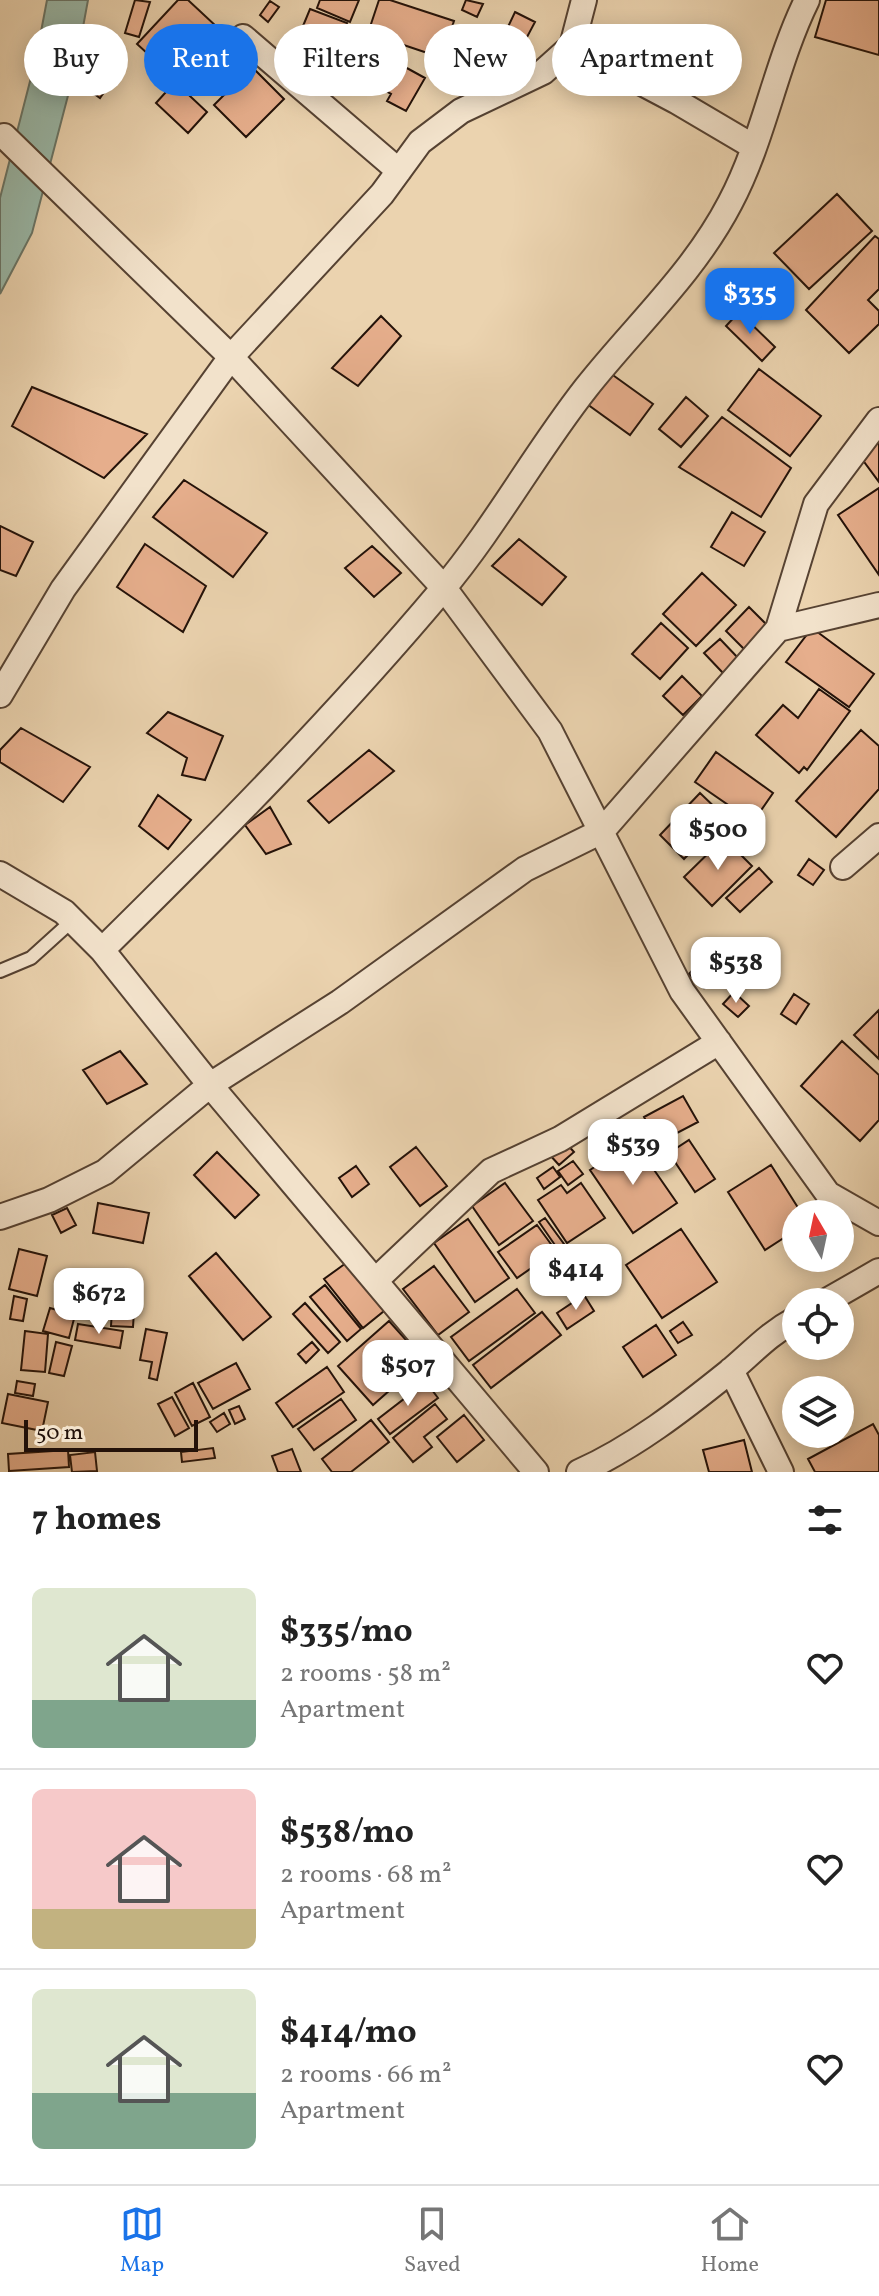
<!DOCTYPE html>
<meta charset="utf-8">
<style>
:root{--surface:#fff;--page:#f2f2f2;--text:#222;--muted:#767676;--line:#e0e0e0;--accent:#1a73e8}
body{margin:0;font-family:Vollkorn,serif;background:var(--page);color:var(--text);height:100vh;display:flex;flex-direction:column;font-size:30px;white-space:nowrap}
*{box-sizing:border-box;margin:0}
p{font-size:26px;color:var(--muted)}
.icon{flex:none;width:44px;height:44px;fill:none;stroke:currentColor;stroke-width:2;stroke-linecap:round;stroke-linejoin:round}
.map{position:relative;height:1472px;overflow:hidden}
.panel{display:flex;flex-direction:column;background:var(--surface);flex:1}
.panel>*{flex:none}
.top-card{position:absolute;left:24px;top:24px;width:832px;height:72px;display:flex;gap:16px}
.needle{width:52px;rotate:351deg}
.controls{position:absolute;left:782px;top:1200px;display:grid;gap:16px}
.controls a{display:grid;place-items:center;width:72px;height:72px;border-radius:50%;background:var(--surface);box-shadow:0 4px 20px #0003;font-size:40px}
.scale{position:absolute;left:24px;bottom:20px;width:174px;box-sizing:border-box;padding-left:8px;border:4px solid #241209;border-top:0;font-size:22px;line-height:28px;white-space:nowrap;color:#241209;-webkit-text-stroke:6px #f2e2cb;paint-order:stroke}
.price{position:absolute;translate:-50% -68px;padding:0 18px;border-radius:16px;background:#fff;color:#222;font-size:26px;line-height:52px;filter:drop-shadow(0 2px 4px #0008)}
.price::after{content:'';position:absolute;left:50%;top:48px;width:24px;height:18px;margin-left:-12px;background:inherit;clip-path:polygon(0 0,100% 0,50% 100%)}
.price.current{background:var(--accent);color:#fff}
ul{padding:0;list-style:none}
li{display:flex;align-items:center;gap:24px;height:200px;padding:0 32px}
li+li{border-top:2px solid var(--line)}
li span{display:grid;place-items:center;flex:none;width:224px;height:160px;border-radius:12px;color:#555}
li>.icon{margin-inline-start:auto}
span .icon{width:96px;height:96px;fill:#fffc;stroke-width:1}
li b{font-size:34px}
h2{display:flex;justify-content:space-between;align-items:center;height:96px;padding:0 32px;font-size:34px}
.chip{padding:0 28px;border-radius:36px;background:var(--surface);box-shadow:0 4px 20px #0003;font-size:28px;line-height:72px}
.chip.current{background:var(--accent);color:#fff}
.tabs{display:flex;justify-content:space-around;align-items:center;height:112px;border-top:2px solid var(--line);background:var(--surface);font-size:22px;color:var(--muted)}
.tabs a{display:grid;justify-items:center;gap:4px}
.tabs .current{color:var(--accent)}
.map>svg:first-child{display:block}
.water{fill:#99b8a8;stroke:#6a7668;stroke-width:2}
.building{fill:#e6ae8c;stroke:#241209;stroke-width:2}
.lines{fill:none;stroke-linecap:round;stroke-linejoin:round}
.service-casing{stroke:#564232;stroke-width:16}
.minor-casing{stroke:#564232;stroke-width:28}
.service{stroke:#f2e2cb;stroke-width:12}
.minor{stroke:#f2e2cb;stroke-width:24}
</style>
<div class="map">
<svg width="879" height="1472" viewBox="0 0 879 1472">
<rect width="100%" height="100%" fill="#ebd3af"/>
<filter id="stains"><feTurbulence type="fractalNoise" baseFrequency=".0025" numOctaves="4"/><feColorMatrix values="0 0 0 0 .2 0 0 0 0 .09 0 0 0 0 .02 0 0 0 .5 -.17"/></filter>
<radialGradient id="worn" r=".72"><stop offset=".6" stop-color="#630" stop-opacity="0"/><stop offset="1" stop-color="#630" stop-opacity=".3"/></radialGradient>
<path class="water" d="M47,0H88L76,65L32,233L0,294V198L36,58Z"/>
<path class="building" d="M135,0L150,2L139,37L125,33Z
M178,0H188L217,27L171,75L137,44Z
M320,0H359L350,22L317,8Z
M379,0H390L454,21L451,30L487,43L478,70L368,33Z
M466,0L483,4L477,17L462,10Z
M826,0H879V55L815,37Z
M270,1L279,7L268,22L260,15Z
M310,9L347,23L341,40L303,26Z
M515,12L535,22L526,39L507,29Z
M374,50L425,78L406,111L387,101L391,94L359,76Z
M252,67L284,99L246,137L214,105Z
M96,76L109,85L100,98L86,88Z
M175,82L207,112L188,133L156,103Z
M837,194L872,231L809,289L774,253Z
M875,236L879,239V289L868,300L879,311V324L849,353L806,310Z
M739,312L775,347L762,361L726,326Z
M381,316L401,336L358,386L332,368Z
M759,369L821,416L790,456L728,410Z
M610,373L653,404L630,435L587,404Z
M32,387L147,434L104,478L12,426Z
M686,397L708,416L681,447L659,429Z
M722,417L791,468L761,517L679,467Z
M879,440V482L859,455Z
M184,480L267,533L233,577L153,517Z
M879,488V575L838,515Z
M732,512L765,532L744,566L711,547Z
M0,526L33,542L16,576L0,570Z
M519,539L566,577L542,605L492,566Z
M145,544L206,586L183,632L117,587Z
M372,546L401,573L374,597L345,568Z
M702,573L736,605L696,646L663,614Z
M749,607L769,627L745,650L726,631Z
M661,623L688,648L660,679L632,654Z
M812,628L874,674L849,707L786,662Z
M720,639L739,659L723,673L704,653Z
M682,676L702,696L683,715L663,696Z
M819,689L850,711L807,770L804,767L799,773L756,735L783,705L798,718Z
M168,712L223,736L205,780L182,775L187,758L147,733Z
M21,728L90,767L63,802L0,762V750Z
M861,730L879,746V789L836,837L796,801Z
M369,750L394,771L329,823L308,801Z
M716,752L773,793L753,822L695,782Z
M700,793L725,817L684,859L660,835Z
M158,795L191,820L168,849L139,826Z
M270,807L291,844L266,854L245,825Z
M724,838L752,866L712,906L684,877Z
M809,859L824,870L813,885L798,875Z
M759,868L772,882L740,912L726,898Z
M698,964L713,979L704,988L689,974Z
M734,992L749,1006L738,1017L723,1004Z
M794,994L809,1004L796,1024L781,1014Z
M879,1010V1059L854,1035Z
M842,1041L879,1075V1120L860,1141L801,1086Z
M120,1051L147,1084L107,1104L83,1070Z
M683,1096L698,1122L658,1143L644,1117Z
M689,1140L715,1179L695,1192L669,1153Z
M564,1141L574,1152L559,1165L549,1154Z
M634,1141L677,1203L633,1233L590,1170Z
M416,1147L447,1186L420,1206L390,1167Z
M217,1152L259,1195L235,1218L194,1175Z
M573,1161L583,1174L568,1185L558,1171Z
M771,1165L802,1214H796V1230L765,1250L728,1192Z
M356,1166L369,1184L352,1197L339,1178Z
M553,1167L560,1177L544,1189L537,1178Z
M505,1183L533,1221L499,1245L472,1206Z
M581,1183L605,1218L567,1243L538,1200L561,1185L567,1193Z
M98,1203L149,1213L143,1243L93,1233Z
M67,1208L76,1225L61,1233L52,1215Z
M545,1218L564,1244L557,1248L539,1222Z
M468,1219L509,1278L475,1302L434,1243Z
M537,1225L556,1251L517,1278L498,1252Z
M681,1229L717,1282L662,1318L626,1265Z
M19,1249L47,1256L37,1296L9,1289Z
M216,1253L271,1317L243,1340L189,1276Z
M346,1263L384,1311L363,1328L324,1279Z
M434,1266L469,1312L438,1335L403,1289Z
M67,1278L78,1287L70,1297L59,1288Z
M325,1285L361,1329L347,1341L310,1297Z
M111,1289L134,1291L133,1306L109,1303Z
M517,1289L535,1313L469,1361L451,1337Z
M584,1295L594,1311L567,1329L557,1313Z
M14,1296L27,1299L23,1321L10,1319Z
M305,1303L340,1342L328,1353L293,1314Z
M50,1308L75,1315L69,1338L43,1331Z
M112,1310L134,1311L133,1327L111,1326Z
M542,1312L561,1335L491,1388L473,1365Z
M389,1321L424,1360L373,1405L338,1366Z
M683,1322L692,1335L678,1343L670,1331Z
M78,1324L123,1331L120,1348L75,1340Z
M656,1325L676,1355L643,1377L623,1347Z
M146,1329L167,1333L157,1380L149,1378L152,1362L140,1360Z
M25,1331L48,1334L45,1372L21,1370Z
M56,1342L72,1346L64,1376L49,1373Z
M312,1342L319,1350L306,1363L298,1354Z
M236,1363L250,1389L213,1409L198,1383Z
M327,1367L344,1392L293,1427L276,1403Z
M17,1381L35,1384L33,1396L15,1393Z
M426,1382L438,1398L390,1434L378,1419Z
M193,1383L210,1417L192,1426L175,1393Z
M8,1394L48,1402L42,1431L2,1423Z
M172,1397L189,1428L175,1436L158,1404Z
M341,1399L356,1420L314,1450L298,1429Z
M435,1404L447,1419L424,1437L432,1447L413,1462L393,1438Z
M239,1406L245,1419L235,1424L229,1410Z
M224,1413L230,1424L217,1432L210,1422Z
M464,1415L484,1440L457,1462L437,1437Z
M371,1420L389,1442L351,1472H332L322,1459Z
M873,1424L879,1435V1472H815L808,1459Z
M744,1440L752,1472H709L703,1450Z
M213,1448L215,1458L182,1462L181,1452Z
M292,1449L301,1472H278L272,1456Z
M68,1450L69,1467L9,1471L8,1454Z
M95,1452L97,1471L72,1472L70,1455Z"/>
<g class="lines">
<defs>
<path id="service" d="M0,971L31,958L73,920"/>
<path id="minor" d="M243,37L399,171
M572,46L676,101L754,147
M4,136L231,357L444,588L550,731L682,991L828,1194L879,1223
M879,420L816,504L778,629L879,605
M0,695L63,589L231,357L382,194L420,142L461,111L543,72L572,46L584,0
M843,867L879,836
M0,874L64,912L102,950L210,1085L536,1472
M102,950C220,834 336,716 442,590C495,527 535,453 586,388C635,326 693,274 730,203C764,139 775,65 807,0
M0,1217L49,1200L105,1172L210,1085L340,1002L525,869L602,831L778,629
M376,1280L491,1171L560,1139L719,1042
M825,1302L879,1271
M731,1370L781,1472
M579,1472C633,1448 683,1409 729,1372C753,1352 767,1335 796,1319"/>
</defs>
<use href="#service" class="service-casing"/>
<use href="#minor" class="minor-casing"/>
<use href="#service" class="service"/>
<use href="#minor" class="minor"/>
</g>
<rect width="100%" height="100%" filter="url(#stains)"/>
<rect width="100%" height="100%" fill="url(#worn)"/>
</svg>
<div class="controls">
<a><svg class="needle" viewBox="-14 -14 28 28"><path d="M0-13l5 13h-10z" fill="#e53935"/><path d="M0 13l5-13h-10z" fill="#767676"/></svg></a>
<a><svg class="icon" aria-label="locate" viewBox="0 0 24 24"><circle cx="12" cy="12" r="6"/><path d="M12 2v4M12 18v4M2 12h4M18 12h4"/></svg></a>
<a><svg class="icon" aria-label="layers" viewBox="0 0 24 24"><path d="M12 4l9 5-9 5-9-5zM3 14l9 5 9-5"/></svg></a>
</div>
<div class="scale">50 m</div>
<b class="price current" style="left:750px;top:336px">$335</b>
<b class="price" style="left:718px;top:872px">$500</b>
<b class="price" style="left:736px;top:1005px">$538</b>
<b class="price" style="left:633px;top:1187px">$539</b>
<b class="price" style="left:576px;top:1312px">$414</b>
<b class="price" style="left:99px;top:1336px">$672</b>
<b class="price" style="left:408px;top:1408px">$507</b>
<div class="top-card">
<a class="chip">Buy</a>
<a class="chip current">Rent</a>
<a class="chip">Filters</a>
<a class="chip">New</a>
<a class="chip">Apartment</a>
</div>
</div>
<section class="panel">
<h2>7 homes<svg class="icon" aria-label="filters" viewBox="0 0 24 24"><path d="M4 7h16M4 17h16"/><circle cx="9" cy="7" r="2"/><circle cx="15" cy="17" r="2"/></svg></h2>
<ul>
<li><span style="background:linear-gradient(#dfe7d0 70%,#7fa58c 0)"><svg class="icon" aria-label="home" viewBox="0 0 24 24"><path d="M3 11l9-7 9 7M6 9v11h12V9"/></svg></span><div><b>$335/mo</b><p>2 rooms · 58 m²</p><p>Apartment</p></div><svg class="icon" aria-label="heart" viewBox="0 0 24 24"><path d="M12 20l-8-8c-3-5 5-10 8-4 3-6 11-1 8 4z"/></svg></li>
<li><span style="background:linear-gradient(#f6c9c9 75%,#c2b280 0)"><svg class="icon" aria-label="home" viewBox="0 0 24 24"><path d="M3 11l9-7 9 7M6 9v11h12V9"/></svg></span><div><b>$538/mo</b><p>2 rooms · 68 m²</p><p>Apartment</p></div><svg class="icon" aria-label="heart" viewBox="0 0 24 24"><path d="M12 20l-8-8c-3-5 5-10 8-4 3-6 11-1 8 4z"/></svg></li>
<li><span style="background:linear-gradient(#dfe7d0 65%,#7fa58c 0)"><svg class="icon" aria-label="home" viewBox="0 0 24 24"><path d="M3 11l9-7 9 7M6 9v11h12V9"/></svg></span><div><b>$414/mo</b><p>2 rooms · 66 m²</p><p>Apartment</p></div><svg class="icon" aria-label="heart" viewBox="0 0 24 24"><path d="M12 20l-8-8c-3-5 5-10 8-4 3-6 11-1 8 4z"/></svg></li>
</ul>
</section>
<nav class="tabs">
<a class="current"><svg class="icon" aria-label="map" viewBox="0 0 24 24"><path d="M3 6l6-2 6 2 6-2v14l-6 2-6-2-6 2zM9 4v14M15 6v14"/></svg>Map</a>
<a><svg class="icon" aria-label="saved" viewBox="0 0 24 24"><path d="M7 4h10v16l-5-4-5 4z"/></svg>Saved</a>
<a><svg class="icon" aria-label="home" viewBox="0 0 24 24"><path d="M3 11l9-7 9 7M6 9v11h12V9"/></svg>Home</a>
</nav>
